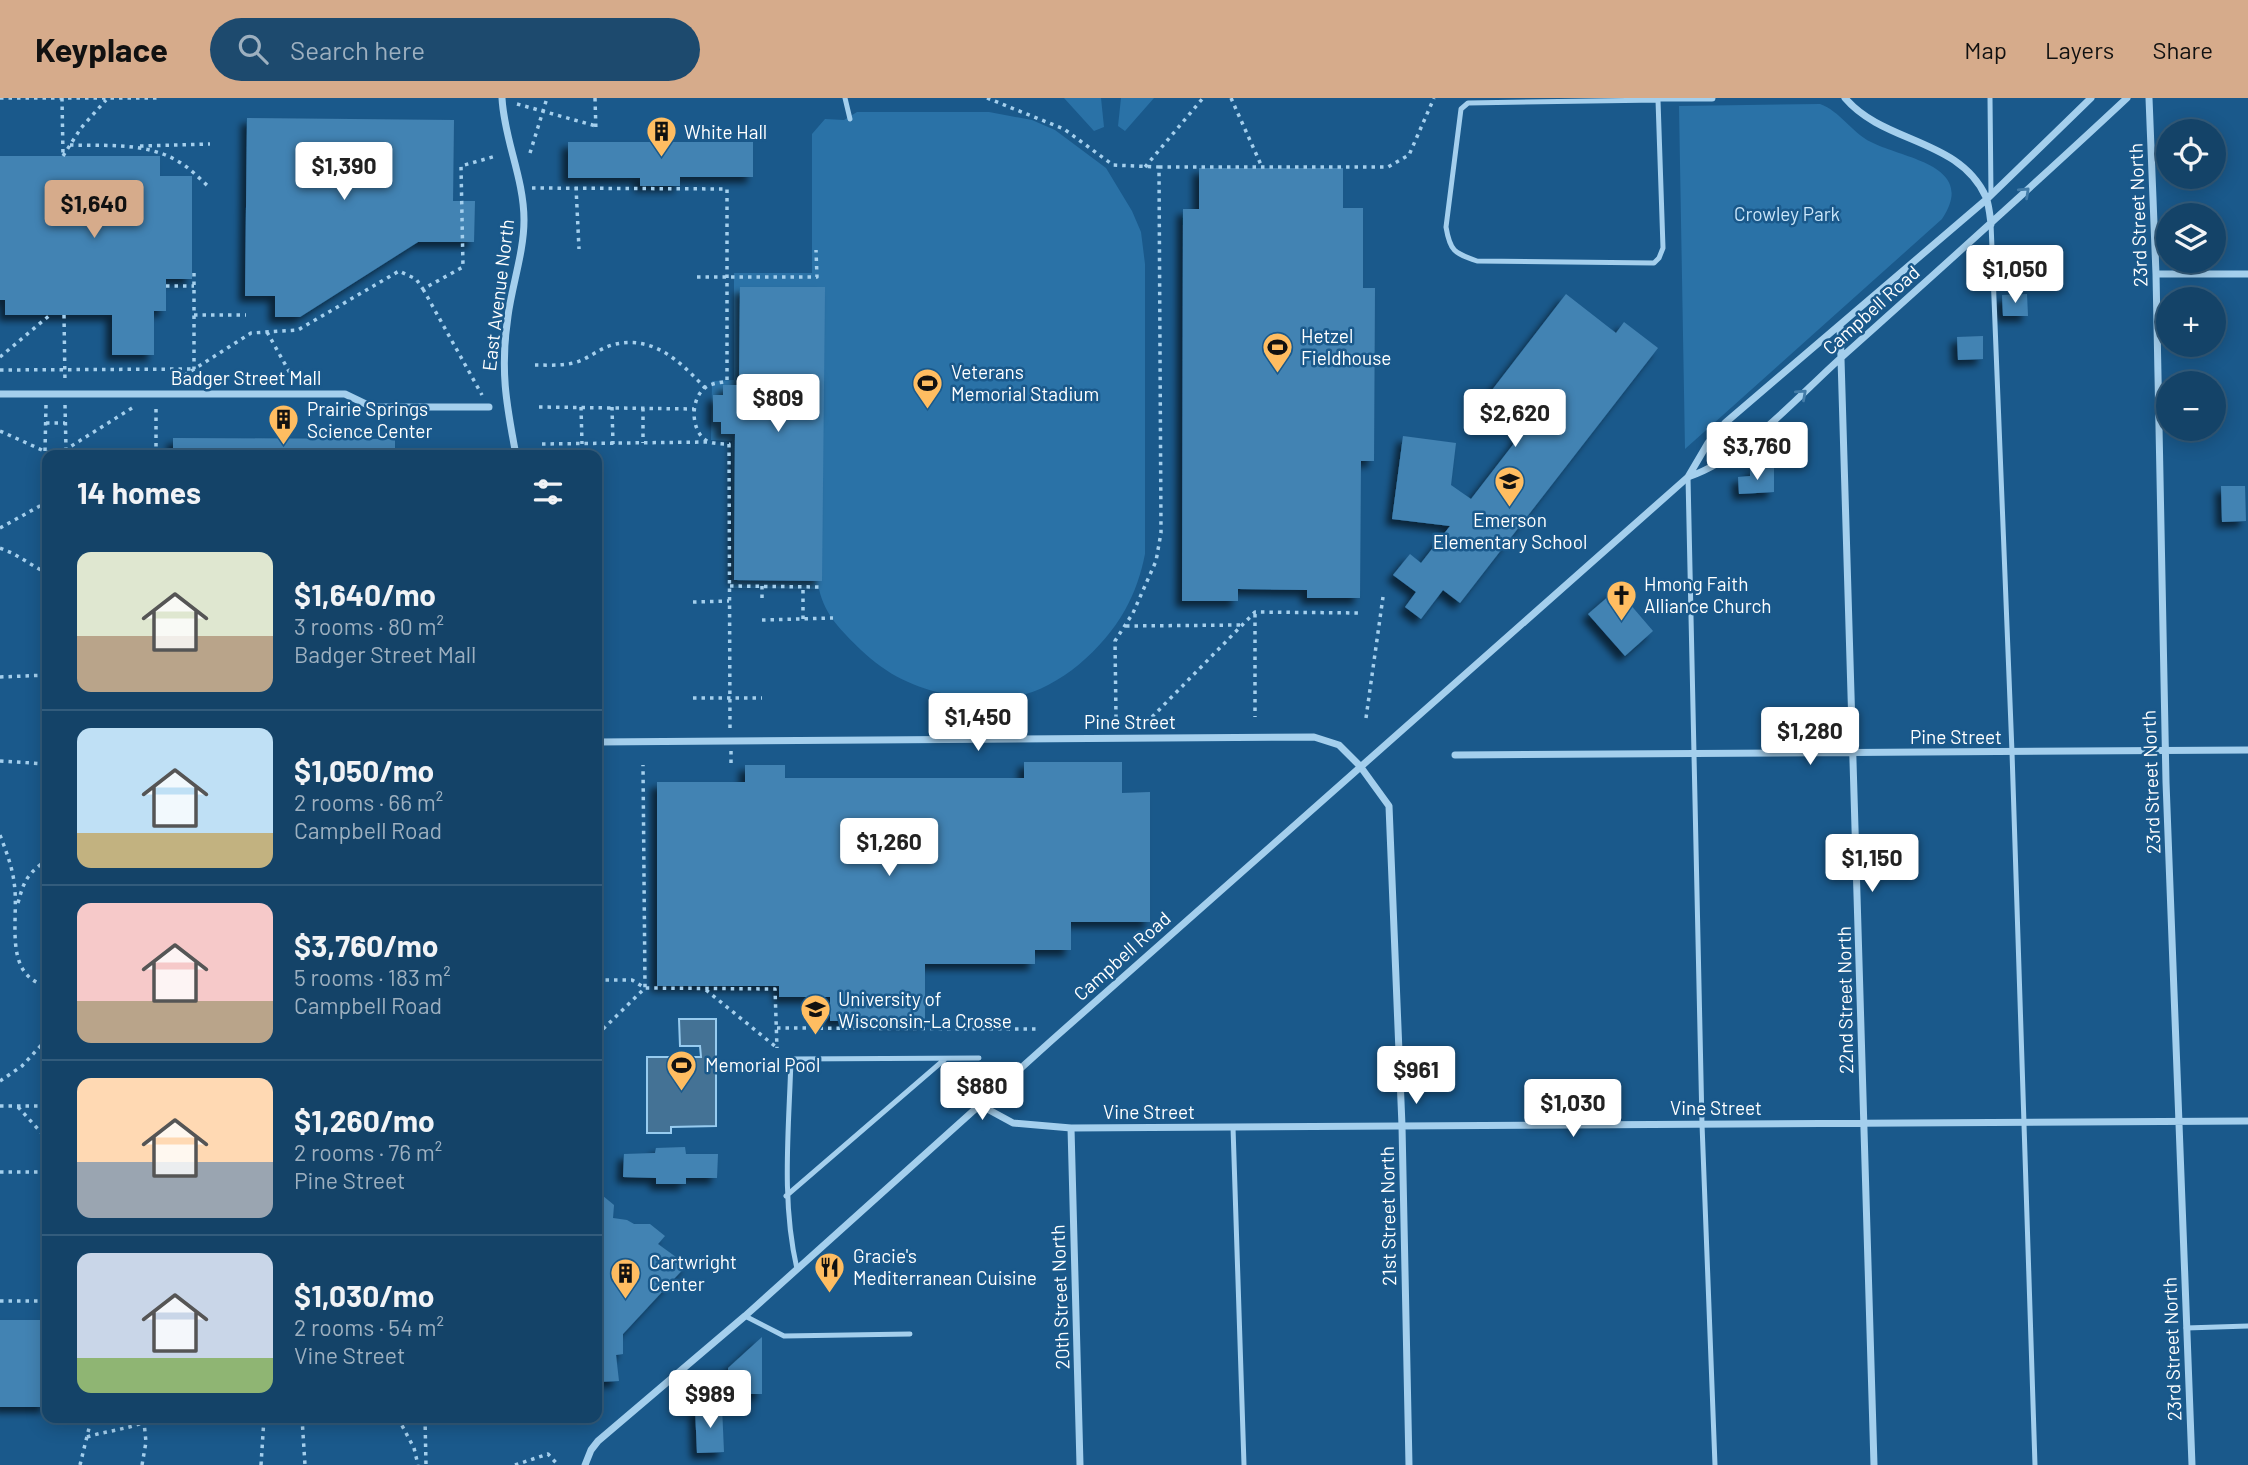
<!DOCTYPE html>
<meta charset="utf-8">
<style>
:root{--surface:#144368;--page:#1d4a6e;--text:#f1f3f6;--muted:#9db0c0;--line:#335c7c;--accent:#d6ab8b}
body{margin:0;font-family:Barlow,sans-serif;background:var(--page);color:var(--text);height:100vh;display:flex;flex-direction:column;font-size:26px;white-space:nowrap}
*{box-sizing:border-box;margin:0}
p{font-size:23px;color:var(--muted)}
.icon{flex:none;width:38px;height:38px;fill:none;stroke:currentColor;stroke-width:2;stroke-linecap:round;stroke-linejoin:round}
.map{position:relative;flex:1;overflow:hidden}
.details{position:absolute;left:42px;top:352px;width:560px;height:973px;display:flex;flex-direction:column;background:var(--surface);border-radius:14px;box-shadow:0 4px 18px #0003,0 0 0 2px var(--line)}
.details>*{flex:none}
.tools{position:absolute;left:2156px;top:21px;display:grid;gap:14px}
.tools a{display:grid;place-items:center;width:70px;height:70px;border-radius:50%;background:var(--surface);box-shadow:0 4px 18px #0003,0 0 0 2px var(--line);font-size:35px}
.price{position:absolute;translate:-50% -60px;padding:0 16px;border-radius:7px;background:#fff;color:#222;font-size:23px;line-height:46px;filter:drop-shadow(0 2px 4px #0008)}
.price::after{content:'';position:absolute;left:50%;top:42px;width:21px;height:16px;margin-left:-10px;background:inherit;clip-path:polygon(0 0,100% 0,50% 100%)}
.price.selected{background:var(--accent);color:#111}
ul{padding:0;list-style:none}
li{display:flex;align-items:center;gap:21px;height:175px;padding:0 35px}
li+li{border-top:2px solid var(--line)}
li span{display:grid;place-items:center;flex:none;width:196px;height:140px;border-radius:14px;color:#555}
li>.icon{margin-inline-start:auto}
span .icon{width:84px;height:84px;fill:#fffc;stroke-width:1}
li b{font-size:30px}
h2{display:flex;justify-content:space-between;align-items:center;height:84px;padding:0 35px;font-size:30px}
header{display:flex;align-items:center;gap:42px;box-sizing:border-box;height:98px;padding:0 35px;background:var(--accent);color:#111}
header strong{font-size:33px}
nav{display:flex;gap:38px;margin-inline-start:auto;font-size:24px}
.search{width:490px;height:63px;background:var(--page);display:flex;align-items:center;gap:18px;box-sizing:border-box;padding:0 24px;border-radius:38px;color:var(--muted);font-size:26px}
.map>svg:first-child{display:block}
.green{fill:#2a72a7}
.water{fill:#447295;stroke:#97cbef;stroke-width:2}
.building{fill:#4383b3;filter:url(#shadow)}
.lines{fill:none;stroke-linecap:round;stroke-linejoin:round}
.path{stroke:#a4cfed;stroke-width:3.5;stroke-dasharray:3.5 5;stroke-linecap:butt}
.lane{stroke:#a4cfed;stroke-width:5}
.street{stroke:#a4cfed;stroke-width:7}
.oneway{stroke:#437ca8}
.labels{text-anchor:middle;stroke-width:5;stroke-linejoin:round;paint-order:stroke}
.poi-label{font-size:19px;fill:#fff;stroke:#1a598b;text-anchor:start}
.park-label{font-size:19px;fill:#cae6fa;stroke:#1a598b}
.street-label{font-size:19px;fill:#fff;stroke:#1a598b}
</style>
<header>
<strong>Keyplace</strong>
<div class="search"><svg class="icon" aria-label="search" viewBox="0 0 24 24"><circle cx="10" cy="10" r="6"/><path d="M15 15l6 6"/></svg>Search here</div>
<nav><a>Map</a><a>Layers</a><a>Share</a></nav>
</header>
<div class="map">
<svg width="2248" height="1367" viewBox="0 0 2248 1367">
<defs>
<filter id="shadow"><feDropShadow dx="-6" dy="6" stdDeviation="3.5" flood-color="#0009"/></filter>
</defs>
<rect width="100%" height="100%" fill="#1a598b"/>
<path class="green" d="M1064,0H1101L1104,29L1094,33Z
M1121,0H1154L1125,33L1118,28Z
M1820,6C1840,13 1852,35 1871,44C1904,61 1978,67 1942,121L1685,351L1679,8Z
M857,14H989L1032,22L1055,32L1106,70L1132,113L1141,134L1145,166V456C1141,476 1135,494 1125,512C1103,551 1059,591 1014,599C993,603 971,601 950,597C915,590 887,577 861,552C842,533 825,518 819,491L732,490V343L711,342L712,283L734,282V175H812V36L825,21L844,22Z"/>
<path class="water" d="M679,921H716V1028L671,1029V1035H647V959H701L700,948H680Z"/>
<path class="building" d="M247,20L454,22L453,103H475L474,144H418L300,219H275V198H245Z
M568,44H753V79H680V88H640V80H568Z
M0,58H160V78H192V181H166V213H154V257H112V217H5V202H0Z
M1199,70H1343V110H1363V190H1375L1374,363H1361L1360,500H1307V492L1238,491V503H1182L1183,111H1199Z
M740,189H825L822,483L734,482L735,336H721V324H713V297H723V287H739Z
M1566,196L1616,235L1624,224L1658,250L1460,505L1443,492L1421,521L1405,509L1416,494L1393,477L1410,456L1421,465L1450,428L1392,421L1403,338L1456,345L1451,387L1471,401L1532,322L1492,292Z
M2027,196L2028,218H2003L2002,197Z
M1983,238V261L1958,262L1957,239Z
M173,340L395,341V357H173Z
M1774,370V394L1739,396L1738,379L1750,378V371Z
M2221,388H2245L2246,423L2222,424Z
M1617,491L1653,533L1625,558L1588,516Z
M1024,664H1122V695L1150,694V824H1071V852H1035V866H925V923H830V899H779V888H657V684H745V667H785V680H1024Z
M685,1049L686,1056H718L717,1080H686V1086H656V1080L623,1079L624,1056L655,1055L656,1050Z
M597,1093L614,1107L613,1120L627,1122L634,1126H650L665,1138L658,1146L687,1167L623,1236V1256L616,1257L619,1283L597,1284Z
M0,1222H47V1309H0Z
M762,1239V1296H748V1304H728V1270Z
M722,1309L724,1354L697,1355L695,1310Z"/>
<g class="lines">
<path class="path" d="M0,0H160
M62,0L63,57
M595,0L596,34
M987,0L1064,31L1113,67L1159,69L1161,435L1156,463L1133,515L1115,543L1116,619
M1231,0L1262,69
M517,6L596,28
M70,47C108,48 148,44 181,65C192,72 201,82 210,90
M140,48L210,46
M530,55L547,0
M63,58L81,30L106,2
M1145,69L1203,0
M1159,69H1388L1409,57L1434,0
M576,89L579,151
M532,90L727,91V283C720,285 712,285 706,289C690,300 690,333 707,343C713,346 723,346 729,346L730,632
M194,175V271L202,282
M697,179H817L816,152
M166,188H194
M423,191L482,297
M64,217L65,285
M194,217H246
M267,234L295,284
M0,259L50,217
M535,267C547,267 561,268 573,265C587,262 598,251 612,247C652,236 680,263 705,290
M0,272L192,271
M177,282L251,235L298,232L399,173L416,181L423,191L463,169L461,68L496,58
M65,307L66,351
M539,309L694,311
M581,309L582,346
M612,309L613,346
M643,310V345
M46,325H65
M0,333L53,357
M542,346L707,344
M45,353L46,306
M57,357L132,310
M156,357V308
M45,405L47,528
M0,430L47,404
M0,450L12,455L46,475
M730,488L819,489
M762,488V504
M693,504L729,503
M1255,516V619
M803,521V489
M762,522L833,520
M1126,528L1242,527
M0,579L47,577
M693,600H762
M1152,619L1255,514L1361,515
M1366,620L1383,499
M731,653V665
M0,663L47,666
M0,737C6,753 12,768 14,784C20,819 1,877 47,888
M18,805C24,782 28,775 47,762
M597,882H632L645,890L775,891L777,950
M706,892L776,949
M777,930L1037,931
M597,937L645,890L643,667
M0,983L22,968L47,941
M0,1008H47
M18,1009L47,1041
M0,1074H47
M0,1203H38L47,1200
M302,1320L305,1367
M398,1320L414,1350L418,1367
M425,1320L426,1367
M87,1339C109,1332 133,1331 153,1320
M80,1367L90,1326
M142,1367L146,1344L144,1324
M261,1367L264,1320
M515,1367L548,1356L558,1367"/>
<path class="lane" d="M845,0L850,21
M1990,0L1991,98
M1658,2L1663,150L1659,160L1654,165L1477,163C1454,155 1450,153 1446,129L1461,11L1468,5Z
M1991,125L2012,654L2035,1367
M1688,379L1702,1026L1715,1367
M1233,1029L1244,1367
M786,1098L945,961
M797,1171C781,1102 789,1031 791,961L979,960
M745,1218L784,1238L910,1236
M2186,1230L2248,1228"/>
<path class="street" d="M502,0C504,41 524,80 524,122C524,154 512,187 508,218C500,271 506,305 516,357
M1658,0H1712
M1845,0C1884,46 1959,40 1986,99C1989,107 1990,118 1991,126
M2149,0L2156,176L2166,684L2192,1367
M2156,176H2248
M1840,227L1874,1367
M0,296H345L372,309H489
M1688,379C1745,360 1798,298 1843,258C1938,173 2033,88 2127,0
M597,644L1314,639L1339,647L1360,668L1389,708L1402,1028L1409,1367
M1455,657L2248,652
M980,1007L1013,1025L1071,1030L2248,1023
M1071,1030L1080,1367
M585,1367L591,1352L598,1343L745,1218L1051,943L1688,379L1708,345L1725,325L1987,101L2091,0"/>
</g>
<defs><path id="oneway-chevron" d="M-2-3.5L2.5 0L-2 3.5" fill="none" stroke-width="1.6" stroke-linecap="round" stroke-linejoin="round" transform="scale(1.75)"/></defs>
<g class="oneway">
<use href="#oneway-chevron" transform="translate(2025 94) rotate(-43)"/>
<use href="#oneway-chevron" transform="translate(1802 296) rotate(-42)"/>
</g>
<defs>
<symbol id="building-pin" viewBox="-11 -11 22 30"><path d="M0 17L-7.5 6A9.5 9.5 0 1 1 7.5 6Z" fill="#ffbd61" stroke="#1a598b"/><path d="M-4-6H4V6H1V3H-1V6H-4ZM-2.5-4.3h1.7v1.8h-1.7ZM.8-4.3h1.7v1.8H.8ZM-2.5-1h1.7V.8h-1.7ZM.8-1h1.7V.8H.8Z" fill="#111"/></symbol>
<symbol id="stadium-pin" viewBox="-11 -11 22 30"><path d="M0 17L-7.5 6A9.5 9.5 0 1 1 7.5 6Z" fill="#ffbd61" stroke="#1a598b"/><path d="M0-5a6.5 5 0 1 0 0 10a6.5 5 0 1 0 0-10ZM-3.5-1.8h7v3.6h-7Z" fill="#111"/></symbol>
<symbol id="school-pin" viewBox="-11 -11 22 30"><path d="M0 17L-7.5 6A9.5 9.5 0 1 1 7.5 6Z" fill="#ffbd61" stroke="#1a598b"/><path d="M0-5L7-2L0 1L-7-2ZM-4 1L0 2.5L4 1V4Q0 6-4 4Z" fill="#111"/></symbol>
<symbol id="church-pin" viewBox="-11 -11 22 30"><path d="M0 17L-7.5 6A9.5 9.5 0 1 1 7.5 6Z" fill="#ffbd61" stroke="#1a598b"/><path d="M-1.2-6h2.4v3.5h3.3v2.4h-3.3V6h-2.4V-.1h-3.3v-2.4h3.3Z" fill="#111"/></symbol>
<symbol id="university-pin" viewBox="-11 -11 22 30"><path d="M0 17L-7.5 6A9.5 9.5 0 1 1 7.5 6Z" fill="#ffbd61" stroke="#1a598b"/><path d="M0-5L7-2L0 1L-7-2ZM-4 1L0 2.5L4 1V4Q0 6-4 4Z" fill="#111"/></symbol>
<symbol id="restaurant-pin" viewBox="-11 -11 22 30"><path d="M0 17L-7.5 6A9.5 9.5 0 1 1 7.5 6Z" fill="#ffbd61" stroke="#1a598b"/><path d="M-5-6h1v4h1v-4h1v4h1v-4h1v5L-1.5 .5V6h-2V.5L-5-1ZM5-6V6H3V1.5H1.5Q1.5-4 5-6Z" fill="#111"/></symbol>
</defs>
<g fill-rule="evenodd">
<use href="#building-pin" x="644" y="16" width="35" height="47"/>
<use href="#stadium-pin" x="1260" y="232" width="35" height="47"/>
<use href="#stadium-pin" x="910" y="268" width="35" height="47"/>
<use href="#building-pin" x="266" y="304" width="35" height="47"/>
<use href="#school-pin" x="1492" y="366" width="35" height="47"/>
<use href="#church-pin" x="1604" y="480" width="35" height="47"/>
<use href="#university-pin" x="798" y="894" width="35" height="47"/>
<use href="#stadium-pin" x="664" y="950" width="35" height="47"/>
<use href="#restaurant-pin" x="812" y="1152" width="35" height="47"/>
<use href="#building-pin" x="608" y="1158" width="35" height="47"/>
</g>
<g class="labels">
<g class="poi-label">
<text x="684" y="41">White Hall</text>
<text x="1301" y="245">Hetzel<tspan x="1301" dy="22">Fieldhouse</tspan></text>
<text x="951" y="281">Veterans<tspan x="951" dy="22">Memorial Stadium</tspan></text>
<text x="307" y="318">Prairie Springs<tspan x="307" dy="22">Science Center</tspan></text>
<text x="1510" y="429" text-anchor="middle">Emerson<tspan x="1510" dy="22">Elementary School</tspan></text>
<text x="1644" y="493">Hmong Faith<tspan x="1644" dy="22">Alliance Church</tspan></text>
<text x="838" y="908">University of<tspan x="838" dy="22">Wisconsin-La Crosse</tspan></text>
<text x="705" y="974">Memorial Pool</text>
<text x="853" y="1165">Gracie's<tspan x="853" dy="22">Mediterranean Cuisine</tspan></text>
<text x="649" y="1171">Cartwright<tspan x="649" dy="22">Center</tspan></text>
</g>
<g class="park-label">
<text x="1787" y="123">Crowley Park</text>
</g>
<g class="street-label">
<text transform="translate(2138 117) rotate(-92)" y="7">23rd Street North</text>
<text transform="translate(498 197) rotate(-83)" y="7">East Avenue North</text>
<text transform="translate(1871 212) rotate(-42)" y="7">Campbell Road</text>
<text x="246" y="287">Badger Street Mall</text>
<text x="1130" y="631">Pine Street</text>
<text x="1956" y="646">Pine Street</text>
<text transform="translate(2151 684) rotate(-92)" y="7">23rd Street North</text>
<text transform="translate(1122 858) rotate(-42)" y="7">Campbell Road</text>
<text transform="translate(1845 902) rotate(-91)" y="7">22nd Street North</text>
<text x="1716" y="1017">Vine Street</text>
<text x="1149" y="1021">Vine Street</text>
<text transform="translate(1388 1118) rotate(-91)" y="7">21st Street North</text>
<text transform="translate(1060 1199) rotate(-92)" y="7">20th Street North</text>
<text transform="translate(2172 1251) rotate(-92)" y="7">23rd Street North</text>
</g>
</g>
</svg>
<div class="tools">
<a><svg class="icon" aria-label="locate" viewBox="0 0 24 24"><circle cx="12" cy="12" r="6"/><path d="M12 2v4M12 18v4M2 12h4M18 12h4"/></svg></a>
<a><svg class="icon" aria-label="layers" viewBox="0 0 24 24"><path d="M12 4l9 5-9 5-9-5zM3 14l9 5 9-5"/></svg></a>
<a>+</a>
<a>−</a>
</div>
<b class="price" style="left:344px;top:104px">$1,390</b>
<b class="price selected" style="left:94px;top:142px">$1,640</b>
<b class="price" style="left:2015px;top:207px">$1,050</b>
<b class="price" style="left:778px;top:336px">$809</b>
<b class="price" style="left:1515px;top:351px">$2,620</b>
<b class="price" style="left:1757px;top:384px">$3,760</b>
<b class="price" style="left:978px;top:655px">$1,450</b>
<b class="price" style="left:1810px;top:669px">$1,280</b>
<b class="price" style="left:889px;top:780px">$1,260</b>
<b class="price" style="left:1872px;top:796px">$1,150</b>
<b class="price" style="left:1416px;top:1008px">$961</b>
<b class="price" style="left:982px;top:1024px">$880</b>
<b class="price" style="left:1573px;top:1041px">$1,030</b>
<b class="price" style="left:710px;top:1332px">$989</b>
<section class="details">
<h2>14 homes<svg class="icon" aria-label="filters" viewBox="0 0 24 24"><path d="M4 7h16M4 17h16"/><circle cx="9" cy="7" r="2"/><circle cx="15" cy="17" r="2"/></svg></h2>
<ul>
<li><span style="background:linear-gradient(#dfe7d0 60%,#b9a48a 0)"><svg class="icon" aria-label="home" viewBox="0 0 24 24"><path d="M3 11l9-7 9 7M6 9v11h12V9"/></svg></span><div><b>$1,640/mo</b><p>3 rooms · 80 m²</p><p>Badger Street Mall</p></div></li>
<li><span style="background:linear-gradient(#bfe0f5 75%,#c2b280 0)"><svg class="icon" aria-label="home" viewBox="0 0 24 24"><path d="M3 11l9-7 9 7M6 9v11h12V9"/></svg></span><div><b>$1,050/mo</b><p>2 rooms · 66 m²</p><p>Campbell Road</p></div></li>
<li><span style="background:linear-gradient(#f6c9c9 70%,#b9a48a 0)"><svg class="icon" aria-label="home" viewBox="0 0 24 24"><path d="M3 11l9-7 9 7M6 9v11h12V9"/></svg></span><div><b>$3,760/mo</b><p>5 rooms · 183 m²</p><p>Campbell Road</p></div></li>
<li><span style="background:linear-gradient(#ffd9b3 60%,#9aa5b1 0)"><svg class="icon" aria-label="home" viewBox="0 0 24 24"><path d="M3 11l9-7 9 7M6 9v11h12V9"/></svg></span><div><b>$1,260/mo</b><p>2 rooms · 76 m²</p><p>Pine Street</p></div></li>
<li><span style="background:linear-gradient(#c9d6e8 75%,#8fb573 0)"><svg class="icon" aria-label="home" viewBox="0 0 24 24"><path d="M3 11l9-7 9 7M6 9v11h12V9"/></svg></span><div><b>$1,030/mo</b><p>2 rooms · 54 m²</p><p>Vine Street</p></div></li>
</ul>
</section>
</div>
